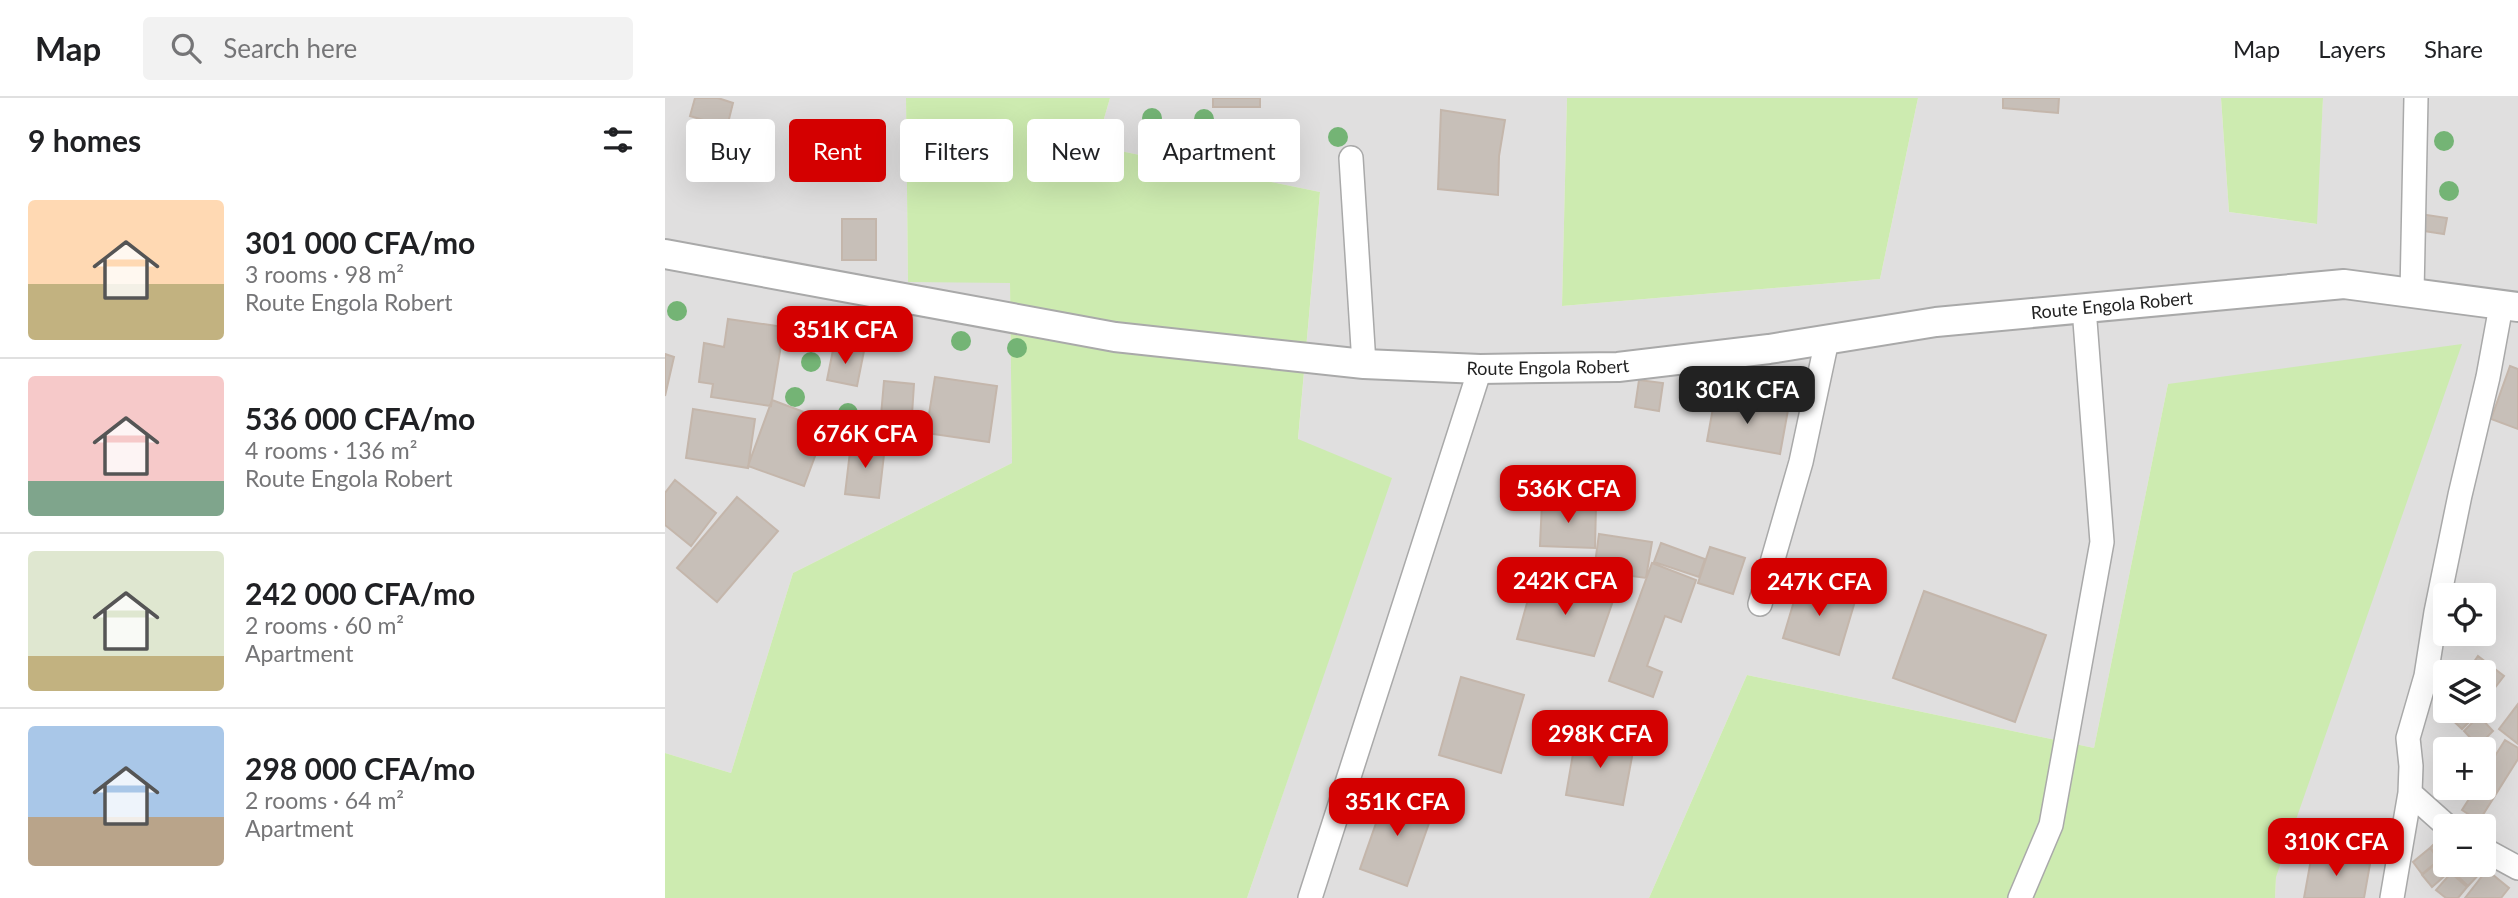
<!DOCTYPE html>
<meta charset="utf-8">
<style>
:root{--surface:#fff;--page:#f2f2f2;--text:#202124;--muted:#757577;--line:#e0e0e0;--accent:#d40000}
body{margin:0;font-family:Lato,sans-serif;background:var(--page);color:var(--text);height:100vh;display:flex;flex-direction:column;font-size:26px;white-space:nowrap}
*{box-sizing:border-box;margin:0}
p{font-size:23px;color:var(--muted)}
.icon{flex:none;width:38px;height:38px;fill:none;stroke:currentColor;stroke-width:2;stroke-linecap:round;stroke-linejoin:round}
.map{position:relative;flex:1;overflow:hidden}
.drawer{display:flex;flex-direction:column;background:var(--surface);width:665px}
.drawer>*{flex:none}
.guide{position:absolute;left:21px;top:21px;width:665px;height:63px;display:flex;gap:14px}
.fabs{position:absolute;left:1768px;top:485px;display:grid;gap:14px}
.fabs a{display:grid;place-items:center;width:63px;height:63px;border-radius:7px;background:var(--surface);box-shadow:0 7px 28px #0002;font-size:35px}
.price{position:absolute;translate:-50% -60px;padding:0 16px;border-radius:14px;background:var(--accent);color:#fff;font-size:23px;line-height:46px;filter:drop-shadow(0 2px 4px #0008)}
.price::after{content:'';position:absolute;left:50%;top:42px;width:21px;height:16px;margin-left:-10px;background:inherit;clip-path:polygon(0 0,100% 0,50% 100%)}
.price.selected{background:#222;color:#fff}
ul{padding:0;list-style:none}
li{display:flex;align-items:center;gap:21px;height:175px;padding:0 28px}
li+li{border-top:2px solid var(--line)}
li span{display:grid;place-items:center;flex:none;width:196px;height:140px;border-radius:7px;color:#555}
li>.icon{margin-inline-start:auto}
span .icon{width:84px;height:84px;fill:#fffc;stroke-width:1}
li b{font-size:30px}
h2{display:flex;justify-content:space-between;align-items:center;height:84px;padding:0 28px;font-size:30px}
.pill{padding:0 24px;border-radius:7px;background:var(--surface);box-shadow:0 7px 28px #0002;font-size:24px;line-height:63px}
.pill.selected{background:var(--accent);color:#fff}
header{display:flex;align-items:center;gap:42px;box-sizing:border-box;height:98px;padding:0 35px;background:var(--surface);border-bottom:2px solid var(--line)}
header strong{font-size:33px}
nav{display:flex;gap:38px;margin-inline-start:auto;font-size:24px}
.search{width:490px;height:63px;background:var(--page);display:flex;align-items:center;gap:18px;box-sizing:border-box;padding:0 24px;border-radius:7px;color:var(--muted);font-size:26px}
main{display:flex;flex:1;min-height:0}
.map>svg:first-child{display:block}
.residential{fill:#e0dfdf;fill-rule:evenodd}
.grass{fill:#cdebb0}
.building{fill:#c7bfb8;stroke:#c4b6ab;stroke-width:2}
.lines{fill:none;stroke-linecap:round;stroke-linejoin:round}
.minor-casing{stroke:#a9a9a9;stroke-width:26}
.tertiary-casing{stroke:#a9a9a9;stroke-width:32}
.minor{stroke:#fff;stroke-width:23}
.tertiary{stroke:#fff;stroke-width:28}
.tree{fill:#74b475}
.labels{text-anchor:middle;stroke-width:5;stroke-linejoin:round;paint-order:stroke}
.street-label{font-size:18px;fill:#222;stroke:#fff}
</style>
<header>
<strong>Map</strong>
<div class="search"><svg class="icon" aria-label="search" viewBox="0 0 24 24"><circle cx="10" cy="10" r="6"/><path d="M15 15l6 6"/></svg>Search here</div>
<nav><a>Map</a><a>Layers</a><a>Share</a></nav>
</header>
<main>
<section class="drawer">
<h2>9 homes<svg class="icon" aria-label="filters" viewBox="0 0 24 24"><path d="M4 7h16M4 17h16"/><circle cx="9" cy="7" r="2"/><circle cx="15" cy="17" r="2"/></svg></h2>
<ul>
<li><span style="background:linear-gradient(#ffd9b3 60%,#c2b280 0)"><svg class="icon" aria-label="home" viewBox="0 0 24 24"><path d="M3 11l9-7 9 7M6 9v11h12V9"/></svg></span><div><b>301 000 CFA/mo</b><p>3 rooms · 98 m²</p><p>Route Engola Robert</p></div></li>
<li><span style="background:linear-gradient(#f6c9c9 75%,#7fa58c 0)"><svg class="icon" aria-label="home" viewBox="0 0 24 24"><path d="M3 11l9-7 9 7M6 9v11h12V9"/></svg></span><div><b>536 000 CFA/mo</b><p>4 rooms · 136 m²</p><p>Route Engola Robert</p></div></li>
<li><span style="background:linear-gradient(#dfe7d0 75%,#c2b280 0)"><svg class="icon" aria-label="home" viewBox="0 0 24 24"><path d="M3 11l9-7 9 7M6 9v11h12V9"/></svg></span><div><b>242 000 CFA/mo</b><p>2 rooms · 60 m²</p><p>Apartment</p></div></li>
<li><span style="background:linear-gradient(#a9c7e8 65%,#b9a48a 0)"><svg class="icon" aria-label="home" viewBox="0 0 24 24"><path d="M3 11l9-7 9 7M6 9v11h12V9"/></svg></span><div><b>298 000 CFA/mo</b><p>2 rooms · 64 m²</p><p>Apartment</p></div></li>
</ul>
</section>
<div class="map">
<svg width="1853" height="800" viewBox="0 0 1853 800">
<rect width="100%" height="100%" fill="#f2efe9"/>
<path class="residential" d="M0,0H241L243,184H345L347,365L128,475L66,675L0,655Z
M445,0H902L897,208L1215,181L1253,0H1556L1564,114L1651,126L1658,0H1853V800H1610L1611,779L1503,286L1429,650L1082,577L984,800H582L726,380L633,342L655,94L431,48ZM1780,497H1818V536H1780ZM1780,574H1818V612H1780ZM1780,651H1818V690H1780ZM1780,728H1818V766H1780Z"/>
<path class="grass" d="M241,0H445L431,48L655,94L633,341L727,380L582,800H0V655L66,675L128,475L347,365L345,185L243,184Z
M902,0H1253L1215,181L897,208Z
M1556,0H1658L1652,126L1564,114Z
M1797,246L1611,779L1610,800H984L1082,577L1429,650L1503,286Z"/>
<path class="building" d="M30,0H53L68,5L62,29L25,18Z
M548,0H595V9H548Z
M1338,0H1394L1393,15L1338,10Z
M776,12L840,22L834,58L833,97L773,91Z
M1755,116L1782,120L1779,136L1752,132Z
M177,121H211V162H177Z
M63,221L119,229L106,308L46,299L48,286L34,284L39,245L59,249Z
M169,247L199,253L192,288L162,282Z
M0,256L9,259L0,298Z
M1845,268L1853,271V331L1826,321Z
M270,279L332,288L324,344L261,335Z
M974,282L998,285L994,313L970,309Z
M219,283L249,286L246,332L215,329Z
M1050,299L1123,312L1115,356L1042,343Z
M107,302L163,323L139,388L83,368Z
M28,311L90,321L83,370L21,360Z
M186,345L220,348L214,400L180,396Z
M10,382L51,415L26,448L0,427V395Z
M72,399L113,433L52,504L12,470Z
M877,404L931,407L930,450L875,448Z
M934,436L987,444L981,480L929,473Z
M996,445L1040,461L1034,479L989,464Z
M1045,449L1080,460L1068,496L1033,485Z
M987,465L1031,482L1016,524L1000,518L982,568L997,574L988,599L944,583Z
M869,480L950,497L929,558L852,541Z
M1135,483L1191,500L1174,557L1118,540Z
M1259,493L1381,537L1350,624L1228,580Z
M1813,558L1839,578L1818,605V574H1802Z
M796,579L859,597L836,675L774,657Z
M1853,606V646L1834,631Z
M1785,612H1812L1814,614L1797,631L1781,616Z
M1814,618L1828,633L1813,648L1799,633Z
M911,638L969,648L958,707L901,697Z
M1840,642L1853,650V661L1814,723L1797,712L1811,690H1818V677Z
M723,691L770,708L742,788L695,771Z
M1778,737L1780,748L1772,756L1765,750Z
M1765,750L1774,762L1757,776L1748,764Z
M1647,756L1705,766L1699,800H1639Z
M1775,762L1784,774L1767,789L1757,777Z
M1780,766H1812L1818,772L1803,788Z
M1822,772L1844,790L1836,800H1800Z
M1786,775L1802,789L1793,800H1781L1771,792Z"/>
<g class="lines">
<defs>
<path id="minor" d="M686,60L699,266
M1747,195L1751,0
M1095,506L1136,364L1162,242
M1782,728L1745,695L1746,668L1743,640L1761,578L1771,514L1795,397L1823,279L1836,208
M1818,751L1853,770
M645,800L815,271
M1355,800L1386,727L1437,444L1419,210
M1727,800L1745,695"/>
<g id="tertiary">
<path id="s1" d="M0,156L450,239L699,266L815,271L953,269L1104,251L1271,224L1679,186L1853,209"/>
</g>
</defs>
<use href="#minor" class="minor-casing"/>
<use href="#tertiary" class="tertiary-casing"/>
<use href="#minor" class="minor"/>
<use href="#tertiary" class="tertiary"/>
</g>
<g class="tree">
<circle cx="487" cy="20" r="10"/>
<circle cx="539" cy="21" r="10"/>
<circle cx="673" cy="39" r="10"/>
<circle cx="1779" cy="43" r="10"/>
<circle cx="1784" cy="93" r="10"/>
<circle cx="12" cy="213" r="10"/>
<circle cx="296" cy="243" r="10"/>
<circle cx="352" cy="250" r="10"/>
<circle cx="146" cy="264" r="10"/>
<circle cx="130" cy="299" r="10"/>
<circle cx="183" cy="315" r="10"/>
</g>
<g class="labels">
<g class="street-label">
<text dy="6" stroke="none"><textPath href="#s1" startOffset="1460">Route Engola Robert</textPath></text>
<text dy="6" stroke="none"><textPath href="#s1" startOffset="892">Route Engola Robert</textPath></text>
</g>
</g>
</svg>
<div class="fabs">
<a><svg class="icon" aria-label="locate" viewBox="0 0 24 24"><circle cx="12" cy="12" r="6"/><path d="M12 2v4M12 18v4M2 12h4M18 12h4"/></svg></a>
<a><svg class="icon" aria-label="layers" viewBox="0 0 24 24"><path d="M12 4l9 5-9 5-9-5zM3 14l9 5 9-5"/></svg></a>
<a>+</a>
<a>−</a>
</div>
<b class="price" style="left:180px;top:268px">351K CFA</b>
<b class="price selected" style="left:1082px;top:328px">301K CFA</b>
<b class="price" style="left:200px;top:372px">676K CFA</b>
<b class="price" style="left:903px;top:427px">536K CFA</b>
<b class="price" style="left:900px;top:519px">242K CFA</b>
<b class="price" style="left:1154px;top:520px">247K CFA</b>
<b class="price" style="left:935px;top:672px">298K CFA</b>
<b class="price" style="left:732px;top:740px">351K CFA</b>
<b class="price" style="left:1671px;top:780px">310K CFA</b>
<div class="guide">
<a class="pill">Buy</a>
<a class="pill selected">Rent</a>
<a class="pill">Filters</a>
<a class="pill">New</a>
<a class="pill">Apartment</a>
</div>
</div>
</main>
